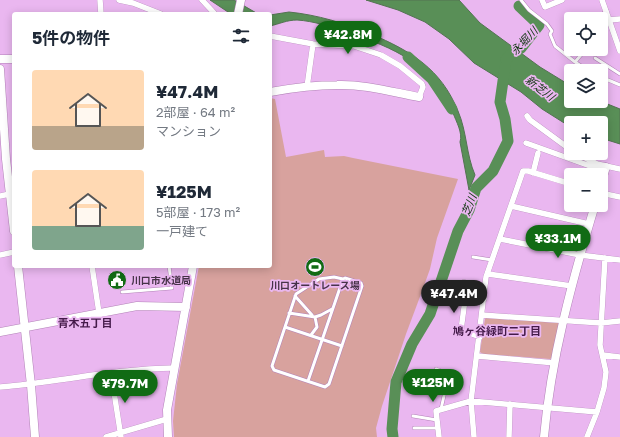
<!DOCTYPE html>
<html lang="ja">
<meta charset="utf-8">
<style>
:root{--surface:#fff;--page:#f6f6f7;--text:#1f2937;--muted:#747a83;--accent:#116b14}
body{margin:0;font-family:"Golos Text","Noto Sans JP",sans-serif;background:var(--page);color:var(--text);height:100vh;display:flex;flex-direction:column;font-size:15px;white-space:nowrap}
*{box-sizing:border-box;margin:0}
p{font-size:13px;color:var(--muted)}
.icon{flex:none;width:22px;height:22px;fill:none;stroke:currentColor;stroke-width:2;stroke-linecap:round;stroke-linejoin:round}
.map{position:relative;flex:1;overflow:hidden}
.details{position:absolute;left:12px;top:12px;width:260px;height:256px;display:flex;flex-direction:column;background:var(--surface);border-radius:4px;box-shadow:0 2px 10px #0003}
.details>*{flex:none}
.fabs{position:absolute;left:564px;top:12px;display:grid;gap:8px}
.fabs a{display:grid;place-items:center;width:44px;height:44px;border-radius:4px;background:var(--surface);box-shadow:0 2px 10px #0003;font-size:20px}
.price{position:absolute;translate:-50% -34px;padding:0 9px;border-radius:14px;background:var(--accent);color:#fff;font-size:13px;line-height:26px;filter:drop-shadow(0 1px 2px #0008)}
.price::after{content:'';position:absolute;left:50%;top:24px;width:12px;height:9px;margin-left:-6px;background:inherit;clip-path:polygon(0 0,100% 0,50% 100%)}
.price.active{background:#222;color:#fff}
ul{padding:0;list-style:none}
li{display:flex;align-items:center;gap:12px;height:100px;padding:0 20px}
li span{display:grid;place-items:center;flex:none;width:112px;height:80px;border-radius:4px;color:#555}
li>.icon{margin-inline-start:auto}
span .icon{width:48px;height:48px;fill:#fffc;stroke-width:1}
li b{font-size:17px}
h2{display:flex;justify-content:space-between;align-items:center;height:48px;padding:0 20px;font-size:17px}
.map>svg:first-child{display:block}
.green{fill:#d8a29e}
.water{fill:#598f57;stroke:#547353}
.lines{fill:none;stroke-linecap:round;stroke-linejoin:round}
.river{stroke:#598f57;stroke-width:11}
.lane-casing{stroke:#b282b7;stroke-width:4}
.street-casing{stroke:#b282b7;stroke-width:6}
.secondary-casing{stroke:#b282b7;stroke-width:9}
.lane{stroke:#fff;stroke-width:3}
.street{stroke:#fff;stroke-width:5.5}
.secondary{stroke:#fff;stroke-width:8}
.labels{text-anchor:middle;stroke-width:3.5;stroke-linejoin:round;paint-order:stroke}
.poi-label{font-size:10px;font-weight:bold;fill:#473349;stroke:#eab7f0;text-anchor:start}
.water-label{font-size:11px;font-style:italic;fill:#0f360f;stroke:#eab7f0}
.neighbourhood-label{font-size:11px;font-weight:bold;fill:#441a49;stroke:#eab7f0}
</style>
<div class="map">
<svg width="620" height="437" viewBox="0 0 620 437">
<rect width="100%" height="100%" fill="#eab7f0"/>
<path class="green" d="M270,98L275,99L286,157L324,150L325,157L344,156L353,158L458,179L437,238L430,269L421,294L406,334L382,406L376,428L377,437H174L173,421L177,384L199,266H270Z
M486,318L559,323L552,357L550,359L483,354L480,352L485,319Z"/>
<path class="water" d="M210,0H234L258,14H231Z
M366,0H459L480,23L540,67L571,86V101H600L620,109V144L601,138V123H571V127L569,126L542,109L521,92L474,63L449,39L425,22L398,10Z
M289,12C318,15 344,23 371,34C411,51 441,69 458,111C467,132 466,154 475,175L469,190L460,142C463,133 456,121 453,113C433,64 394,48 347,32C331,27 314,21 297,20C287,20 279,24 270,26V15Z"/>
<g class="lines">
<path class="river" d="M408,57L432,79L452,109
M506,60L510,55L521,48L539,25L519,6
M393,437L392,429L396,382L412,344L430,314L458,231L469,210L476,188L493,171L508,141L505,119L500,102L505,67"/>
<defs>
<path id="lane" d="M521,0L529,10L547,24L552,31L550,34L555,46L575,62L586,49
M599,19L601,15L607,11
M595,58L620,74
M575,62L589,71
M601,77L620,85
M473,257L492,260
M464,281L472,294H485
M122,292L172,288L169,266
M295,296L312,315
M289,313L315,317L317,327L311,335
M315,317L321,315L332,309
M285,327L342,346
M436,369L449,374L441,409
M308,381L343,279L345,278L361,283L362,286L329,384L325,387L274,370L272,366L296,294L319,279L334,277L343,279
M413,416L437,420
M414,428H438"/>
<path id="street" d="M100,0L101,14
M119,0L133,3L161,14
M202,0L215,14
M542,0L545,7L562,0
M602,0L620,51
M609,20L620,19
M270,36L313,44L354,46L381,55L400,66L422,84L423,87L419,97
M307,87L313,44
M527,116L530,120L571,150
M526,143L604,171
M576,153L597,164L620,169
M533,173L538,153
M601,193L620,197
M0,196L14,193
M511,206L589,224
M500,239L580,255L620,260
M0,255L14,252
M92,266L99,313
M488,274L572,286
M482,315L601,323L620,321
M480,337L461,330L465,300L484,299
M603,355L620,357
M477,356L555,363
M111,373L121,437
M0,387C58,382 116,369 174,368
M106,437L167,419
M439,437L436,411L471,401L597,412
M474,437L471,401L486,277L523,171H528L571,184
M509,437L510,404
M587,437L597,412L604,388L606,372L600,345L605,258"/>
<path id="secondary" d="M238,14L241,0
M0,59H14
M0,69L6,159L14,231
M270,92C292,88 315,85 337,85C364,84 392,92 419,97
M601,183L606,167
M18,266L31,385L35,437
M0,332L137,306L186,307
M168,437L167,410L169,399L193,266
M544,437C551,358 572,281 595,205"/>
</defs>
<use href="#lane" class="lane-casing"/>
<use href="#street" class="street-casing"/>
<use href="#secondary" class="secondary-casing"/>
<use href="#lane" class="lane"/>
<use href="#street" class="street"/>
<use href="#secondary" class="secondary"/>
</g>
<defs>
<symbol id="stadium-disc" viewBox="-11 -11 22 22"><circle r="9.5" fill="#116b14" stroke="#eab7f0"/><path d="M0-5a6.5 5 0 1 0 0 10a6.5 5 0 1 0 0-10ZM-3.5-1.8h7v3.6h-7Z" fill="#fff"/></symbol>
<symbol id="civic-disc" viewBox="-11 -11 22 22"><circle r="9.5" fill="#116b14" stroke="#eab7f0"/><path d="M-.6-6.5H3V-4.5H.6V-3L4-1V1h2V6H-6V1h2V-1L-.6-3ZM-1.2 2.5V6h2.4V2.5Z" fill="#fff"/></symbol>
</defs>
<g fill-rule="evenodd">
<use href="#stadium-disc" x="304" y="256" width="22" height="22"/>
<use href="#civic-disc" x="106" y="269" width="22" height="22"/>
</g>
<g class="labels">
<g class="poi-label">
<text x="131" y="284">川口市水道局</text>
<text x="315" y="289" text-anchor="middle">川口オートレース場</text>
</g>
<g class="water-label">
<text transform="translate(524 41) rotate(-46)" y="4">永堀川</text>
<text transform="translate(540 88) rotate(37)" y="4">新芝川</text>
<text transform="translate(469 205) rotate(-69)" y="4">芝川</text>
</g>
<g class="neighbourhood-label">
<text x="85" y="327">青木五丁目</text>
<text x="497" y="335">鳩ヶ谷緑町二丁目</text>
</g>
</g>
</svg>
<div class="fabs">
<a><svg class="icon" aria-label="locate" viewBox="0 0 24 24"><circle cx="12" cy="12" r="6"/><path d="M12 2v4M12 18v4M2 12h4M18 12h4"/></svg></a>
<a><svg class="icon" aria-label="layers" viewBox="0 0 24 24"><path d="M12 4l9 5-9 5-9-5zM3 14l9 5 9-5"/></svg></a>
<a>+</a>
<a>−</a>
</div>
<b class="price" style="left:348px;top:55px">¥42.8M</b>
<b class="price" style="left:558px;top:259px">¥33.1M</b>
<b class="price active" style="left:454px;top:314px">¥47.4M</b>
<b class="price" style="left:433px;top:403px">¥125M</b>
<b class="price" style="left:125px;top:404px">¥79.7M</b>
<section class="details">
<h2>5件の物件<svg class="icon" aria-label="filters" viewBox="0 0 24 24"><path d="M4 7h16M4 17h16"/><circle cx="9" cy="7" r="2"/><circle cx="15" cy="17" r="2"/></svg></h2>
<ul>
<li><span style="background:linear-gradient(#ffd9b3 70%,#b9a48a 0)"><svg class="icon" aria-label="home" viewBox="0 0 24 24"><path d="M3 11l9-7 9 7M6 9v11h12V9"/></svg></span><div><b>¥47.4M</b><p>2部屋 · 64 m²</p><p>マンション</p></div></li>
<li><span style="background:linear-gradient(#ffd9b3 70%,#7fa58c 0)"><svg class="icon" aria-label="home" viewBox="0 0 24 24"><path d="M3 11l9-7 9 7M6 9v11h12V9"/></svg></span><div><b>¥125M</b><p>5部屋 · 173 m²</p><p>一戸建て</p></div></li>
</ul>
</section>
</div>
